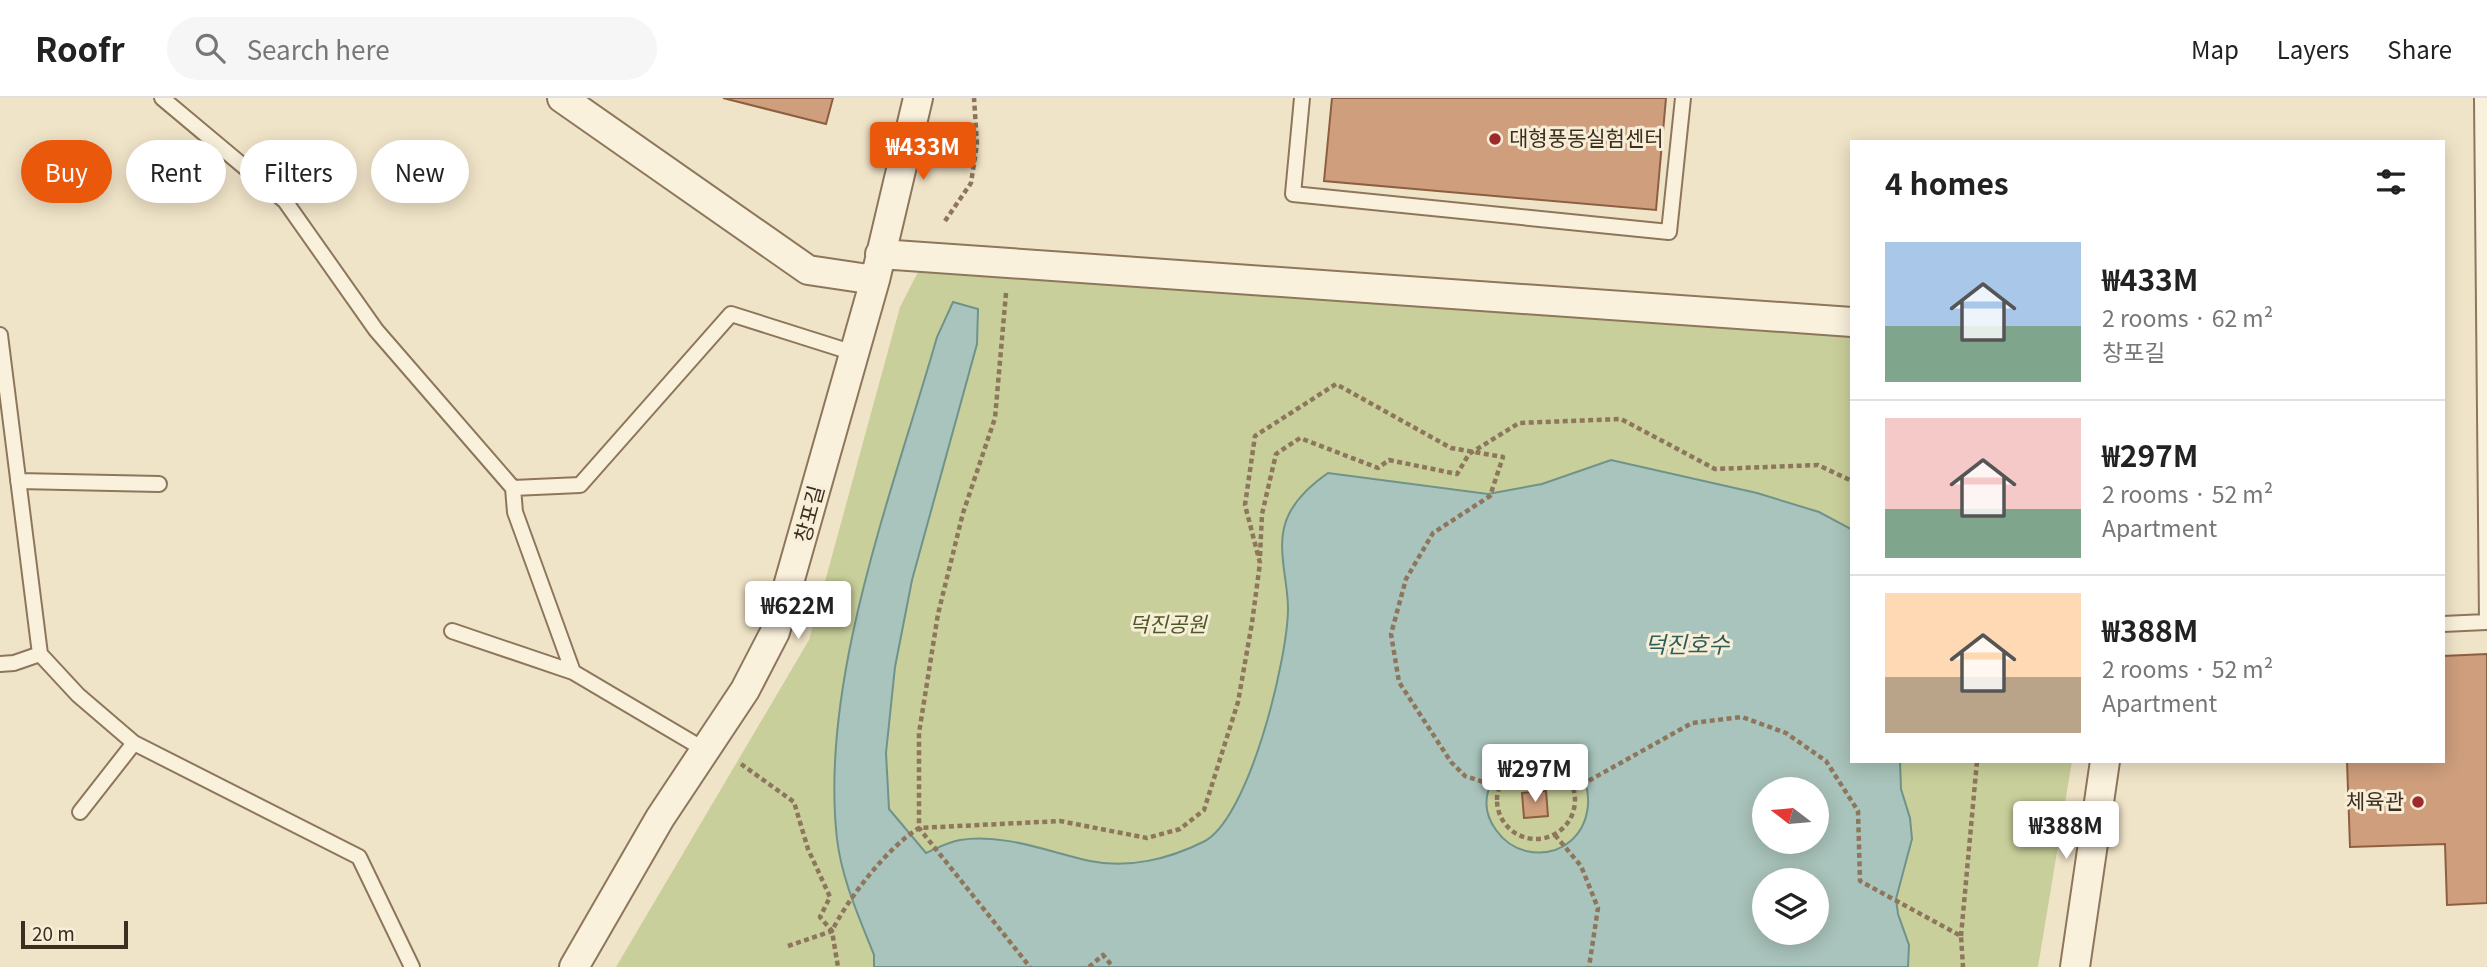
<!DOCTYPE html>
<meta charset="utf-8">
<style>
:root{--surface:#fff;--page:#f6f6f6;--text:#222;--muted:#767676;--line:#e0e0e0;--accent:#ea580c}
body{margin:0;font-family:Georgia,"Noto Sans KR",serif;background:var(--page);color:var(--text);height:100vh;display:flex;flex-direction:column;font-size:26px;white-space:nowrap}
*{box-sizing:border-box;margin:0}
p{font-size:23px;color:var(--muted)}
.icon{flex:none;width:38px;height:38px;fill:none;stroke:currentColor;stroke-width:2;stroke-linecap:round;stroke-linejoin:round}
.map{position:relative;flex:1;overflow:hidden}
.details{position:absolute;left:1850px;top:42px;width:595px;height:623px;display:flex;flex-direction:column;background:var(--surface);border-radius:0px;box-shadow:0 4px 18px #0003}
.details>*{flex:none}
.top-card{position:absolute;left:21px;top:42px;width:665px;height:63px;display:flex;gap:14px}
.needle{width:46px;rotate:286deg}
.buttons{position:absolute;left:1752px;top:679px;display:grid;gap:14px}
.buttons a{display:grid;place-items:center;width:77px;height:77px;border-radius:50%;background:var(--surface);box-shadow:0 4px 18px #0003;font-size:35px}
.scale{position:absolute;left:21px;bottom:18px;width:107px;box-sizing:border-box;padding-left:7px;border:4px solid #3d2e20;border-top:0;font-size:19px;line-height:24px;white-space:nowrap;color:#3d2e20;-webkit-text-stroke:5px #f7eed8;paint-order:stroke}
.price{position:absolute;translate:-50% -60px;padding:0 16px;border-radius:7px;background:#fff;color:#222;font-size:23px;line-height:46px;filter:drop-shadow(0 2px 4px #0008)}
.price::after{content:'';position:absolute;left:50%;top:42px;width:21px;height:16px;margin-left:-10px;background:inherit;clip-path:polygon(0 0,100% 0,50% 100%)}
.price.current{background:var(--accent);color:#fff}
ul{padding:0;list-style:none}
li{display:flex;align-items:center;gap:21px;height:175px;padding:0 35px}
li+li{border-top:2px solid var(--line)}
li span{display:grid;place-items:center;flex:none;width:196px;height:140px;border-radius:0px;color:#555}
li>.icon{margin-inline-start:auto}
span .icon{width:84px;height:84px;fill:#fffc;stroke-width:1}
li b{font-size:30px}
h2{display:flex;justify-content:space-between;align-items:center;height:84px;padding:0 35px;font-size:30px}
.chip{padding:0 24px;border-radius:32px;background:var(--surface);box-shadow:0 4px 18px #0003;font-size:24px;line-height:63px}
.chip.current{background:var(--accent);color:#fff}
header{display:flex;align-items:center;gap:42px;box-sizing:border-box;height:98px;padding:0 35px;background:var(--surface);border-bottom:2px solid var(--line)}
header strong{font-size:33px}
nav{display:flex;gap:38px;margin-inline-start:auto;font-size:24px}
.search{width:490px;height:63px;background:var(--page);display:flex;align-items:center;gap:18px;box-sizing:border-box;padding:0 24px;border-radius:38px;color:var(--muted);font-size:26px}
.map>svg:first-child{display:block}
.green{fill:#c9cf9b;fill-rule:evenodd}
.water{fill:#a9c4bc;stroke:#6f938a;stroke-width:2;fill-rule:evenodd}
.building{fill:#cf9f7d;stroke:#8d5f41;stroke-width:2}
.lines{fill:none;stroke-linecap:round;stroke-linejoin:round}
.service-casing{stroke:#8d765c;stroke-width:18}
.minor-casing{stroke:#8d765c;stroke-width:32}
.path{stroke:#8d765c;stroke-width:4.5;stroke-dasharray:5 3.5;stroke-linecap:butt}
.service{stroke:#faf1dc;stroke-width:14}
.minor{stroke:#faf1dc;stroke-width:28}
.poi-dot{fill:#9e2a2b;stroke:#f7eed8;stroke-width:2.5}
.labels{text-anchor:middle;stroke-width:6;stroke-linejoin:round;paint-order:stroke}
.poi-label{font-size:21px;fill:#3d2e20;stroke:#f7eed8;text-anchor:start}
.street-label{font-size:21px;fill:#3d2e20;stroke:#f7eed8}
.park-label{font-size:21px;font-style:italic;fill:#4d5a26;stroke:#f7eed8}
.water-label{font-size:23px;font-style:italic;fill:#2f5d5a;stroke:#f7eed8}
</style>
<header>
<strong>Roofr</strong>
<div class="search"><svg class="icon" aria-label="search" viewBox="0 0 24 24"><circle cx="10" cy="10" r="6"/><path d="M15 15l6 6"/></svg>Search here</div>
<nav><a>Map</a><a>Layers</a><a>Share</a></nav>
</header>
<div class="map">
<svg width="2487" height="869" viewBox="0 0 2487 869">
<rect width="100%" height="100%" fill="#f0e4c8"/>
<path class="green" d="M919,172L1851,235L1852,663H2072L2038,869H616L809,542L900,209ZM1764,691H1816V744H1764ZM1764,782H1816V835H1764Z"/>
<path class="water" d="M953,204L978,211L977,246L912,482L895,569L886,655L889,711L926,755C937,750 948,744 960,742C1004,735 1049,754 1090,763C1128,771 1169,761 1203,744C1249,722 1288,560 1288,510C1288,480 1274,445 1289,416C1298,398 1312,386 1328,375L1488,396L1542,386L1611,362L1757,395L1819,414L1851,431L1852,663H1900L1901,691L1910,720L1912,741L1896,801L1898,816L1909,847L1908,869H874V857C859,819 842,782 837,741C819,582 894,390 937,239ZM1529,652C1617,651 1599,769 1526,753C1514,750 1503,742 1496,732C1472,699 1498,664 1529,652ZM1764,691H1816V744H1764ZM1764,782H1816V835H1764Z"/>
<path class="building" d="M723,0H833L826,26Z
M1332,0H1666L1656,112L1324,83Z
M2487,556V805L2447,807L2445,746L2350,749L2347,663H2443V558Z
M1546,693L1548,718L1524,720L1522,695Z"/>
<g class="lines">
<defs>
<path id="service" d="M162,0L285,103L376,232L513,390L580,387L731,216L854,255
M1302,0L1293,96L1669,134L1683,0
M2482,0L2487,524
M0,237L40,556L78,597L134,645L359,759L412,869
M18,383L159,386
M513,390L515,414L573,574
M2443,526L2486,524
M452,533L573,574L705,652
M0,566L14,565L40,556
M80,714L134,645"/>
<path id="minor" d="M562,0L808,172L875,182
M880,156L1852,224
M574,869L660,720L745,592L775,534L875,182L918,0
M2075,869L2105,663"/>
</defs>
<use href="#service" class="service-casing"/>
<use href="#minor" class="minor-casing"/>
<path class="path" d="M945,123L971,85L977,46L974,0
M1006,195L995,320L963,415L938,516L919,635V730L1030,869
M1260,458L1262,416L1276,356L1300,340L1378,370L1389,362L1457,376L1469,356L1519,325L1621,321L1715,371L1818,367L1852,383
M1497 702a39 39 0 1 1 78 0a39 39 0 1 1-78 0Z
M741,666L794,704L808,751L830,799L820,819L832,833L838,869
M1574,691L1692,625L1742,619L1786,635L1826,663L1858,713L1860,783L1961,838L1963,869
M1555,737L1581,768L1598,810L1589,869
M1961,838L1977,663
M788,848L832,833C848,800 888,749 919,730L1060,723L1147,740L1180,731L1204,712L1238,604L1252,525L1260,465L1245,407L1255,338L1336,286L1451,350L1503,359L1490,398L1433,435L1406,481L1391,536L1399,584L1451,664L1465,678L1499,689
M1089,869L1103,857L1113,869"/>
<use href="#service" class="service"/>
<use href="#minor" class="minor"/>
</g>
<g class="poi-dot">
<circle cx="1495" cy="41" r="7"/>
<circle cx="2418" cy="704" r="7"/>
</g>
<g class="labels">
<g class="poi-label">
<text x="1509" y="48">대형풍동실험센터</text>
<text x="2404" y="711" text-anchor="end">체육관</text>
</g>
<g class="street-label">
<text transform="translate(810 416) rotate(-75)" y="7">창포길</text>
</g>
<g class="park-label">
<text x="1168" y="534">덕진공원</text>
</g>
<g class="water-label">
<text x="1687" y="555">덕진호수</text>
</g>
</g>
</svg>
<div class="buttons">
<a><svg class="needle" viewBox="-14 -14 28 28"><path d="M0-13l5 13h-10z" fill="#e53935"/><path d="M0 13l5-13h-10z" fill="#767676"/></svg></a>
<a><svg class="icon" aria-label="layers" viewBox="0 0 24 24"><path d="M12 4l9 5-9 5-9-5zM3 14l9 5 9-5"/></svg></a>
</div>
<div class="scale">20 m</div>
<b class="price current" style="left:923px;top:84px">₩433M</b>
<b class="price" style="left:798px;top:543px">₩622M</b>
<b class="price" style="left:1535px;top:706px">₩297M</b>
<b class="price" style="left:2066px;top:763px">₩388M</b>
<div class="top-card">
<a class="chip current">Buy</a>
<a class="chip">Rent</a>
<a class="chip">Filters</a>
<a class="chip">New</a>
</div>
<section class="details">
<h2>4 homes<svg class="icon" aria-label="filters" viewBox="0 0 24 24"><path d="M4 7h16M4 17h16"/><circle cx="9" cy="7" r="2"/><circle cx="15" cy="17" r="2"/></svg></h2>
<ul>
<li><span style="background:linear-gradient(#a9c7e8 60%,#7fa58c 0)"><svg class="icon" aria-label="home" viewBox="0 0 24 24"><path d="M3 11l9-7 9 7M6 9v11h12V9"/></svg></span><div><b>₩433M</b><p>2 rooms · 62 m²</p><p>창포길</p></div></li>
<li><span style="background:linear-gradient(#f6c9c9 65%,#7fa58c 0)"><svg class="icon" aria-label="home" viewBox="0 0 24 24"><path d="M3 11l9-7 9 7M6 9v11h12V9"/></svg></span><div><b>₩297M</b><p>2 rooms · 52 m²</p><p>Apartment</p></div></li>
<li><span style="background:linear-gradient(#ffd9b3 60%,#b9a48a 0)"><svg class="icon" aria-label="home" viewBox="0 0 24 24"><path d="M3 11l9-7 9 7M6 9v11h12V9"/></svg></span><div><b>₩388M</b><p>2 rooms · 52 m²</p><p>Apartment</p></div></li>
</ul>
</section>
</div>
